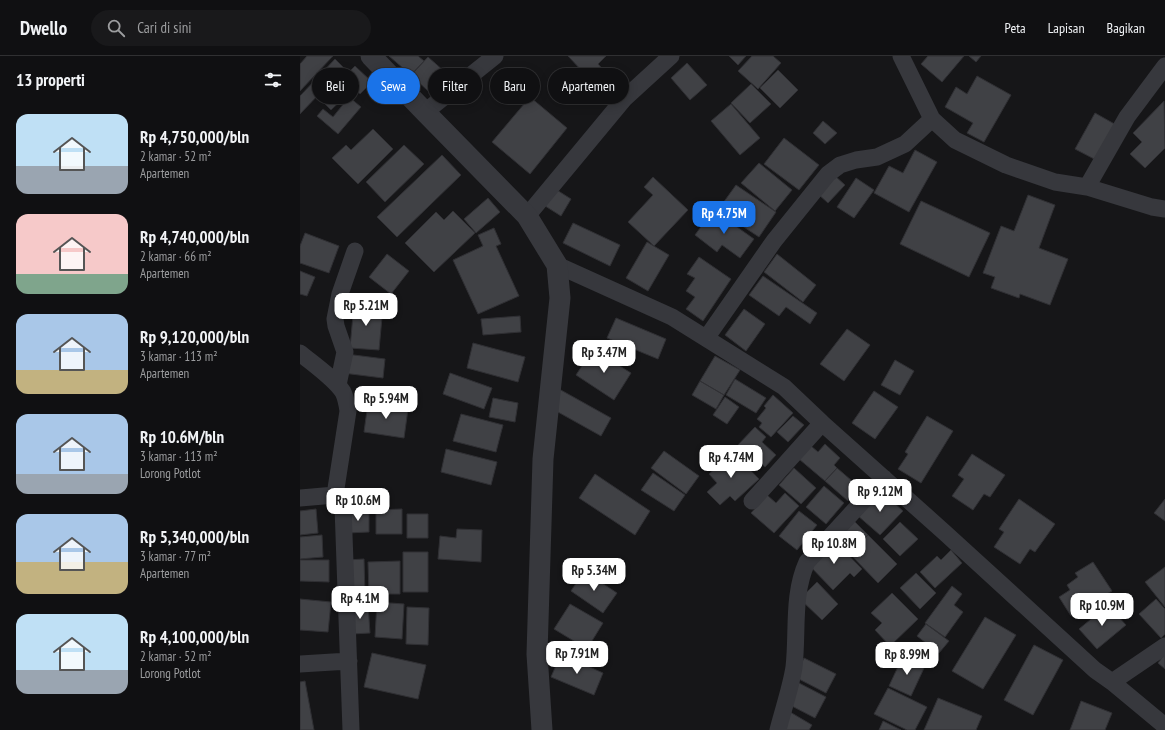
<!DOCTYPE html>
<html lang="id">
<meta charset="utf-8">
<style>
:root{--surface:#101012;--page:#19191b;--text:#f1f3f6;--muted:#9c9d9f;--line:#303032;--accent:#1a73e8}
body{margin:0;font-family:"PT Sans Narrow",sans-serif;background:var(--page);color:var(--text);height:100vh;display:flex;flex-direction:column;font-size:15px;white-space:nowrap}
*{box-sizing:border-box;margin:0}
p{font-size:13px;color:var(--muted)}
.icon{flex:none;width:22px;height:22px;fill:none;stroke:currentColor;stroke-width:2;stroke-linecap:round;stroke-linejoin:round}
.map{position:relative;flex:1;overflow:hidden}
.panel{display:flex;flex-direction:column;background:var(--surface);width:300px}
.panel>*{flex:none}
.hud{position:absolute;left:12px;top:12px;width:380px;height:36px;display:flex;gap:8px}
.price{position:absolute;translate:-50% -34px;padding:0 9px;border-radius:8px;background:#fff;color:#222;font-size:13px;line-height:26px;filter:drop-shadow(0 1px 2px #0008)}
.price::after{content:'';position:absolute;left:50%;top:24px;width:12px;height:9px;margin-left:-6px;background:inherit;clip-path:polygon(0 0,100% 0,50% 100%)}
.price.active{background:var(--accent);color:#fff}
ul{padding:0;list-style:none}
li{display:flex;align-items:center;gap:12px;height:100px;padding:0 16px}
li span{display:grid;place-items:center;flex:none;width:112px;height:80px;border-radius:12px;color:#555}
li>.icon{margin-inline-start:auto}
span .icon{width:48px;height:48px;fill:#fffc;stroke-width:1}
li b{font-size:17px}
h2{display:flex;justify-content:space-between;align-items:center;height:48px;padding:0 16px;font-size:17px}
.pill{padding:0 14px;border-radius:18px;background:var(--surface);box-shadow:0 2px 10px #0003,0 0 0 1px var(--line);font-size:14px;line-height:36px}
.pill.active{background:var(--accent);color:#fff}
header{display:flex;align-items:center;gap:24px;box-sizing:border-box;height:56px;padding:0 20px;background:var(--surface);border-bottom:1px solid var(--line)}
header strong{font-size:19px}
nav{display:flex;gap:22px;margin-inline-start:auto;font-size:14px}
.search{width:280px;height:36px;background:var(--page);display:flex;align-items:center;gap:10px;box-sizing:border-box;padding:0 14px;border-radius:22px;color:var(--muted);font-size:15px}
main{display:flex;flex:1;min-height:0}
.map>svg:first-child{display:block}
.building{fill:#404145;stroke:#303034}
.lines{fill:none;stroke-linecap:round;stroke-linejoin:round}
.minor{stroke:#37383d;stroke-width:17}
.tertiary{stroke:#37383d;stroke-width:21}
</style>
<header>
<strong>Dwello</strong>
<div class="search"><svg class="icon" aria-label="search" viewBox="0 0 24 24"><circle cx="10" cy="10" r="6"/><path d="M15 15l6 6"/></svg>Cari di sini</div>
<nav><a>Peta</a><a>Lapisan</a><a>Bagikan</a></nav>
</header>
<main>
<section class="panel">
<h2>13 properti<svg class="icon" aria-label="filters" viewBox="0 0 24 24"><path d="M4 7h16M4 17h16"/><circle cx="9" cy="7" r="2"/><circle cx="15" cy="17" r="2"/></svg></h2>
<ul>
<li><span style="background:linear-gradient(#bfe0f5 65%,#9aa5b1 0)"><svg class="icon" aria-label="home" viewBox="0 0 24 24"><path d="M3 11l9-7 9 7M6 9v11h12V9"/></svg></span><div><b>Rp 4,750,000/bln</b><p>2 kamar · 52 m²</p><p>Apartemen</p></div></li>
<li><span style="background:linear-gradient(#f6c9c9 75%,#7fa58c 0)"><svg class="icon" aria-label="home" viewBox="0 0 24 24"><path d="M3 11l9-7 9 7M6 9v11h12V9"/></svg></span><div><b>Rp 4,740,000/bln</b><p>2 kamar · 66 m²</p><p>Apartemen</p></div></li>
<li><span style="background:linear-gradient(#a9c7e8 70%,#c2b280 0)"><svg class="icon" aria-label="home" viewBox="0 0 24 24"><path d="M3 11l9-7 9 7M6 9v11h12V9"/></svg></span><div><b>Rp 9,120,000/bln</b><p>3 kamar · 113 m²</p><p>Apartemen</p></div></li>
<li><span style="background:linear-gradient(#a9c7e8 75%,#9aa5b1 0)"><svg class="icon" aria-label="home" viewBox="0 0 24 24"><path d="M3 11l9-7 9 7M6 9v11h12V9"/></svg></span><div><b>Rp 10.6M/bln</b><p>3 kamar · 113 m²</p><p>Lorong Potlot</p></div></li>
<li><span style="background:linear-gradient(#a9c7e8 60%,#c2b280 0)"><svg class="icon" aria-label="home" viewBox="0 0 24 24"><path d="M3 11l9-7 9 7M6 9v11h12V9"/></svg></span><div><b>Rp 5,340,000/bln</b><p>3 kamar · 77 m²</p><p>Apartemen</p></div></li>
<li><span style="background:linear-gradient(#bfe0f5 70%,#9aa5b1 0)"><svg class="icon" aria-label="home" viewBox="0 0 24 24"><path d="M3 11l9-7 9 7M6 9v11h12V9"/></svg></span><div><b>Rp 4,100,000/bln</b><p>2 kamar · 52 m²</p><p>Lorong Potlot</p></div></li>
</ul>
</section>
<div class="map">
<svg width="865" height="674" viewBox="0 0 865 674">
<rect width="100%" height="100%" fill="#161618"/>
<path class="building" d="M7,0H33L0,35V8Z
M89,0H118L124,5L111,19Z
M268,0H306L298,8L308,19L296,30Z
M429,0H446L438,9Z
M452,0H473L481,7L458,33L438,15Z
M628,0H664L642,26L621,8Z
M669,0H681L676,6Z
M128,1L145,16L128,35L111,19Z
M35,3L44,12L0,58V40Z
M387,7L407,29L390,44L371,22Z
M55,10L72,26L60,38L43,22Z
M478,14L498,34L480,52L460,32Z
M677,20L711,39L684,86L667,77L673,67L645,51L656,31L667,38Z
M40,25L50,36L31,54L21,44Z
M451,28L471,48L450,67L431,47Z
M49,41L61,51L38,78L17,60L23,53L33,61Z
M230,41L267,72L230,118L192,86Z
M864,45L865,92L845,112L830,98L842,86L833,77Z
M431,48L460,82L440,99L411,65Z
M795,57L818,70L798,105L775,93Z
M523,65L537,77L525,88L513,77Z
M73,73L93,93L58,128L32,102L46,89L51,94Z
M484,82L519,109L499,134L464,108Z
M104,89L124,108L85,146L66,126Z
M615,94L637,106L609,156L574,137L589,110L603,117Z
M142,99L161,119L97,181L77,161Z
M459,107L492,134L475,155L441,127Z
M534,119L545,129L528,147L518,138Z
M353,121L388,154L354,190L328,166L353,139L344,131Z
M556,122L574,134L554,162L537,151Z
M436,129L476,156L459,181L418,154Z
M252,131L271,143L261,160L242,148Z
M728,139L755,149L739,192L768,203L750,249L720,238L719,242L691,232L695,221L683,217L701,170L714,175Z
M188,142L200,156L176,177L164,163Z
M621,145L690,177L669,221L600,188Z
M413,154L454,183L440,202L422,189L417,196L395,179Z
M153,155L175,177L134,216L105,187L136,156L144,164Z
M273,167L320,189L310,210L263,187Z
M194,172L201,188L196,190L219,240L178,258L153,204L183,190L178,179Z
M5,177L39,190L29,217L0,207V190Z
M347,186L369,199L348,235L326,222Z
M87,198L109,215L91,238L69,221Z
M477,198L516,229L503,246L464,216Z
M399,201L431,223L403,265L386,253L395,241L386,235L395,222L387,218Z
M0,215L15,221L7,240L0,238Z
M463,220L517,257L510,268L486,251L479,260L449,239Z
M54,248L83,250L79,294L50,292Z
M444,253L465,268L446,295L425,279Z
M220,260L221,276L183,279L181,263Z
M316,262L366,283L358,303L307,282Z
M547,273L570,289L544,325L520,308Z
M173,287L225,301L218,326L167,312Z
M293,293L331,317L314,344L276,319Z
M46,298L85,303L83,322L43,317Z
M415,300L440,314L424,339L400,325Z
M595,304L614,315L600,339L581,329Z
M150,317L192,332L184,353L143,338Z
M435,323L466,342L456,357L426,339Z
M400,325L424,339L416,353L392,339Z
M259,333L311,362L301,380L249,351Z
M574,335L598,351L575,383L552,367Z
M473,339L493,357L471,381L459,371L462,367L457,363L466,352L464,350Z
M425,341L439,351L427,368L413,359Z
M193,342L218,347L215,366L189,361Z
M68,347L108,353L104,382L64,376Z
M161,358L203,369L196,396L153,385Z
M493,360L504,369L488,386L477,376Z
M627,360L653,375L621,427L598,413L608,398L605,396Z
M455,371L466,381L462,386L476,399L465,411L450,398L448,401L436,391Z
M525,388L540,402L534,409L537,412L525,425L499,403L511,390L518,396Z
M146,393L197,406L191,429L141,416Z
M364,395L399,420L386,438L351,412Z
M433,396L459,423L435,445L430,440L420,449L407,436L417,427L409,418Z
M672,398L705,419L690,441L684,438L673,454L652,440L664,423L658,419Z
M494,412L516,432L501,448L479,429Z
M537,412L559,431L548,445L525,425Z
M353,417L385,439L374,455L341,434Z
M295,418L350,455L335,479L279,442Z
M524,430L544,447L526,468L506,451Z
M580,434L603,455L580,479L557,459Z
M485,437L499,450L474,477L451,457L467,439L476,447Z
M719,443L755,468L735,496L730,493L720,508L694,491L704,476L699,473Z
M865,443V465L854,457Z
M16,453L18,477L0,479V455Z
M102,453V478H76V454Z
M46,455H69V476L47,477Z
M499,455L517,469L497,494L479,480Z
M107,458H128V482H107Z
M551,462L568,479L549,497L532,480Z
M600,466L618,483L600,500L583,483Z
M157,473L182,474L181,506L138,503L140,480L156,482Z
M22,479L23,501L0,503V481Z
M568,479L597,508L578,527L549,497Z
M533,483L562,513L554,521L550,517L533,534L507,507Z
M651,494L662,507L635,532L620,516L637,500L641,504Z
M103,496H128V536H103Z
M64,503L65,540H48L47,504Z
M0,504H29V526L0,525Z
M100,505V538H69L68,506Z
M793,506L812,535L771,560L759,541L770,534L767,529L778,521L775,517Z
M865,511V551L845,526Z
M284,515L317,537L303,557L271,535Z
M616,517L636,537L620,553L600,532Z
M517,526L538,548L522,564L500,543Z
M652,530L662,538L654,549L663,556L645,581L625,567Z
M592,537L618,563L590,590L575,574L582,567L571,557Z
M0,543L31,546L28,576L0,574Z
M856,543L865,553V578L861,582L839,558Z
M77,546L104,548L102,583L75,581Z
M270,548L303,567L287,593L254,573Z
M68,549L70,577L52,578L50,551Z
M808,549L826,569L797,593L779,573Z
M107,551L129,552L128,589L106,588Z
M685,561L716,579L683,633L652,615Z
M626,568L649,585L639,597L617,580Z
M734,589L763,604L733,659L704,644Z
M72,597L126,609L118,643L64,631Z
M261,598L303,617L294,639L251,621Z
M865,598V613L858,607Z
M603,600L625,610L611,640L589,630Z
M504,602L536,618L526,637L495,621Z
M5,625L14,674H0V626Z
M497,626L526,641L515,662L486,647Z
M588,632L627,651L615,674H607L574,658Z
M638,642L682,660L676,674H624Z
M781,645L812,657L805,674H770Z
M490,656L512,669L509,674H480Z
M583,665L601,674H579Z"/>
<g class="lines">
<path class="minor" d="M601,0L632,63L655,84L706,109L755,126L787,131L852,151L865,153
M125,56L195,0
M787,131L827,61L865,10
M227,160L324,43L371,0
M257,209L372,261L484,331L522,367L644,476L795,614L812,626L865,670
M407,281L474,185L528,118L540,109L556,104L577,101L605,88L632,63
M0,297C12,307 35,323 43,336C46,342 47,348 48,355L35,439
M38,329L45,296L36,270L35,263L40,238L55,195
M0,442L35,439L40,442L43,451L51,674
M452,445L522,367
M0,608L49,605
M812,626L865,590
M478,674C483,654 491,631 494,611C498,576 492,539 507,506L584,422"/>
<path class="tertiary" d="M71,0L125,56L227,160L257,209L260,242L243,403L237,598L242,674"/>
</g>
</svg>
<b class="price active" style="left:424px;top:179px">Rp 4.75M</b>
<b class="price" style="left:66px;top:271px">Rp 5.21M</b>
<b class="price" style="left:304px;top:318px">Rp 3.47M</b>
<b class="price" style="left:86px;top:364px">Rp 5.94M</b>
<b class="price" style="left:431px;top:423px">Rp 4.74M</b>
<b class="price" style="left:580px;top:457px">Rp 9.12M</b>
<b class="price" style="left:58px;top:466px">Rp 10.6M</b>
<b class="price" style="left:534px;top:509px">Rp 10.8M</b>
<b class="price" style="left:294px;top:536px">Rp 5.34M</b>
<b class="price" style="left:60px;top:564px">Rp 4.1M</b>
<b class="price" style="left:802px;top:571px">Rp 10.9M</b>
<b class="price" style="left:277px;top:619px">Rp 7.91M</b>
<b class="price" style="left:607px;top:620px">Rp 8.99M</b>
<div class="hud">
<a class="pill">Beli</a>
<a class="pill active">Sewa</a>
<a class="pill">Filter</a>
<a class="pill">Baru</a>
<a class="pill">Apartemen</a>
</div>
</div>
</main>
